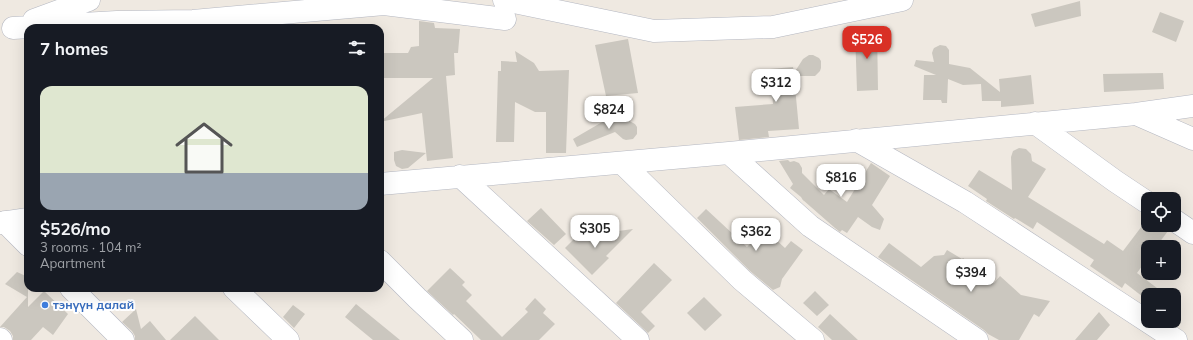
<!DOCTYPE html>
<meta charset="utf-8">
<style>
:root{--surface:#171b24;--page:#20242c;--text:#f1f3f6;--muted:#9ea1a6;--accent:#d93025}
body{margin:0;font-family:Mulish,sans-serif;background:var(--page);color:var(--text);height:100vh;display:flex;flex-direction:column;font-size:15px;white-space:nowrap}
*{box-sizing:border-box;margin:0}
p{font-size:13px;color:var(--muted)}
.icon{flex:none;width:22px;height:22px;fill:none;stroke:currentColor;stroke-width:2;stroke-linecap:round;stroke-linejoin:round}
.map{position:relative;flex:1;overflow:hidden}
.sheet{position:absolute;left:24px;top:24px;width:360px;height:268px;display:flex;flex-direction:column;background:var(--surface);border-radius:12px;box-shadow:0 4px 16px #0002}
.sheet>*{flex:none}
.fabs{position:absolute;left:1141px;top:192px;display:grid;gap:8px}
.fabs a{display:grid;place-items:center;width:40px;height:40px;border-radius:8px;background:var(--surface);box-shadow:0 4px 16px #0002;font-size:20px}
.price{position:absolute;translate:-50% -34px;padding:0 9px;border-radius:8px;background:#fff;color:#222;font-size:13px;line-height:26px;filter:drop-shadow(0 1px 2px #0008)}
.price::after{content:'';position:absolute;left:50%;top:24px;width:12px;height:9px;margin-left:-6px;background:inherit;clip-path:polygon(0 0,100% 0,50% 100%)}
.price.on{background:var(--accent);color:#fff}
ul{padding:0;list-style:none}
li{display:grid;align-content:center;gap:8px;height:212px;padding:0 16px}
li span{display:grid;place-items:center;height:124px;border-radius:12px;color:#555}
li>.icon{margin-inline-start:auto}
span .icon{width:72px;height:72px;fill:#fffc;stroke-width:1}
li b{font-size:17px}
h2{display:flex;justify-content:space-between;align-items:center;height:48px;padding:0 16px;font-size:17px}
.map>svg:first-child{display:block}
.building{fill:#cbc7bf}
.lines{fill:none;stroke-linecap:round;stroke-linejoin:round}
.minor-casing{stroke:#b4b7c1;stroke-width:23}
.minor{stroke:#fff;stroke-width:22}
.shop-dot{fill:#3f7fe0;stroke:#fff;stroke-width:1.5}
.labels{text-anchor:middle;stroke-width:4;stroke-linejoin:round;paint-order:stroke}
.shop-label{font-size:12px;font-weight:bold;fill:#366cbe;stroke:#fff;text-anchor:start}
</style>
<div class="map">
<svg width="1193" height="340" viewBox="0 0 1193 340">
<rect width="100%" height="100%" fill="#efe9e1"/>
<path class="building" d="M1080,1L1081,16L1035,27L1031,14Z
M1160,12L1184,21L1176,42L1152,32Z
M419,21L434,23L435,28L460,29L458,53H454L455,75L446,76L453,158L427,161L422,113L380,122L433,78H384L383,53H408L411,47L419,46Z
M877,29L878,90L857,91L855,31Z
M628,39L638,93L606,96L595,45Z
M940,45L946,46L949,50V64L970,68L1000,92L999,79L1031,75L1034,104L1001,107V101H982L981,84L963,85L948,79L947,103H942L941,100H923L924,75H936L914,66L916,60L934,62L932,53L933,50L934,48Z
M515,51L534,63L539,71L569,70L566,153H546V112H535L515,102L514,142H496L498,71H501V61L517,62Z
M809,55H813L819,58L821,61V68L820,71L815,76H794L799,129L768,131L769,137L739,140L735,107L773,104L770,69L793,67L794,73L803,59Z
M1163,73L1164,89L1104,92L1103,74Z
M616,114L635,124L637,127V134L633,139L626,140L623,139L615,132L577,147L573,139Z
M1019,148L1026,149L1031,154L1032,161L1046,169L1028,197L1104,244L1107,240L1123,251L1148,218V225H1163L1168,231L1156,247H1148V258L1137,273L1157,288L1151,295H1148L1147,300L1125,283L1122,288L1090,266L1094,260L1037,222L1033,229L1015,218L1014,219L986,201L987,199L968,186L979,170L1012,190L1011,157L1013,151Z
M402,150L426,153L408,168L402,169L396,166L394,160V152Z
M788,160L790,162L794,161L799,163L802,168V173L824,195L829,189L847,202L871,163L890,176L872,205L884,219L880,230L872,227L858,217L847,233L842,230L840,232L835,228L803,200L804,202L801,197L790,188L793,184L779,161Z
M541,208L566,234L554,245L527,221Z
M706,209L747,247L764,229L785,248L791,241L803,250L782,279L780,287L773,290L750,271L697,218Z
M633,229L606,256L609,258L592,275L565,248L582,231L590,239L604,233Z
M889,243L921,267L934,256L944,255L947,250L962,259L963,258L994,283L1000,276L1021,295L1050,301L1039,317L1034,314L1019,340H999L988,334L984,330L878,257Z
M654,263L672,280L641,312L655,326L648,333L616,303Z
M450,268L465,282L462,285L472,295L466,301L502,337L528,312L525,309L535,298L546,309L543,313L555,324L539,340H481L454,314L453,315L427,291Z
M17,272L28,277V307L44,291L68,314L53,335L43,327L31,340H13V336L10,331L4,327H0L27,297L5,284Z
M815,291L829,305L817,316L803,303Z
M704,297L722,315L705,331L687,313Z
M356,304L400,340H373L345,317Z
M293,305L305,314L294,328L283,317Z
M136,309L141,329L150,321L166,340H135V336L132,331L122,322Z
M1099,312L1110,325L1097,340H1075Z
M830,314L858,340H832L818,327Z
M195,316L219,340H170Z"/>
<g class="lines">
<defs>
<path id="minor" d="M504,0L654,31L773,27L902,0
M34,20L89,0
M13,28L117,22L193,21L384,4L505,19
M1136,114L1193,139
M1035,123L1115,181L1148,203
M856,140L965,202L1176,340
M729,153L810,226L977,340
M622,163L742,280L813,340
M460,176L638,340
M380,184L729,153L1136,114L1193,106
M1174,220L1193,233
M5,222L28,245
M0,223L28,219
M380,261L417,298L462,340
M71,288L123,340
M234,288L288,340
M0,339L1,340"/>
</defs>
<use href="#minor" class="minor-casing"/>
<use href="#minor" class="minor"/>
</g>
<circle class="shop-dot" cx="45" cy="305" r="4"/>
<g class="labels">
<g class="shop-label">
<text x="53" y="309">тэнүүн далай</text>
</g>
</g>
</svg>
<div class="fabs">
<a><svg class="icon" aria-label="locate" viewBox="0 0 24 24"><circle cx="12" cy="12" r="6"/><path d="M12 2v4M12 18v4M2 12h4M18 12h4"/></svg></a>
<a>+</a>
<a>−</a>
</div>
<b class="price on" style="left:867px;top:60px">$526</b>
<b class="price" style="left:776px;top:103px">$312</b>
<b class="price" style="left:609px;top:130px">$824</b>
<b class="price" style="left:841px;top:198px">$816</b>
<b class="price" style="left:595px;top:249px">$305</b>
<b class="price" style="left:756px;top:252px">$362</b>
<b class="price" style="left:971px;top:293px">$394</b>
<section class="sheet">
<h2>7 homes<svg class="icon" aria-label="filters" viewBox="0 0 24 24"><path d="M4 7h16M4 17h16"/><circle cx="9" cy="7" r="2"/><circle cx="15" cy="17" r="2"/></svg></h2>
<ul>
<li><span style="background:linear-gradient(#dfe7d0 70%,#9aa5b1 0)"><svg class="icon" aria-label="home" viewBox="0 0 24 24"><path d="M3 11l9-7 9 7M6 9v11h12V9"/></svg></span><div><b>$526/mo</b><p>3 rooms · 104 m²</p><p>Apartment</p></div></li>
</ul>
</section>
</div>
